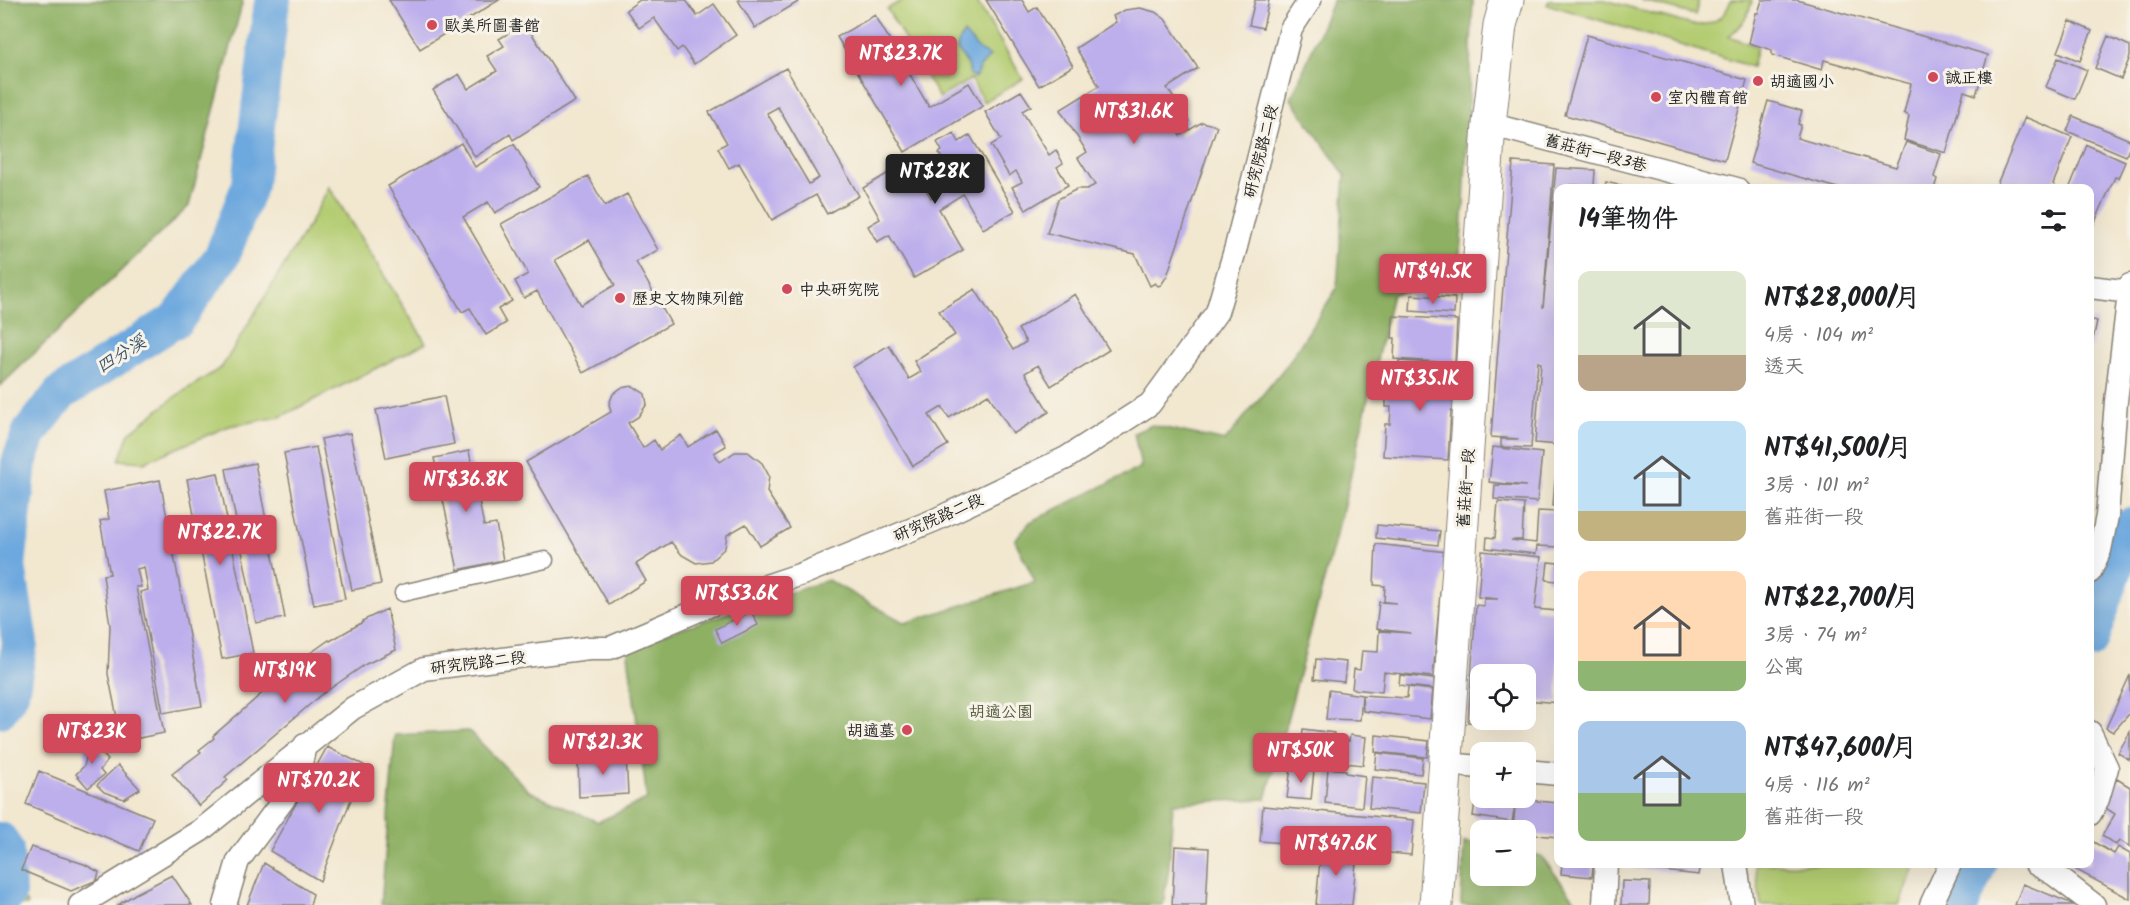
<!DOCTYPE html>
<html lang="zh-TW">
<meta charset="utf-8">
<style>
:root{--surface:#fff;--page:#f2f2f2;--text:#202124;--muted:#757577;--accent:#d1495b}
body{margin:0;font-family:Kalam,"LXGW WenKai TC",sans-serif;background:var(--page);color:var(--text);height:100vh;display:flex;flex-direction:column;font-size:22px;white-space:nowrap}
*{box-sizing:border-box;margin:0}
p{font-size:20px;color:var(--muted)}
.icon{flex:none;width:33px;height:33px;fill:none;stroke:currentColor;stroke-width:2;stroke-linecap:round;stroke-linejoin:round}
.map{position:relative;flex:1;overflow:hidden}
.drawer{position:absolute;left:1554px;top:184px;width:540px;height:684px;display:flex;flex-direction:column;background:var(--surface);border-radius:12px;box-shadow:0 6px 24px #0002}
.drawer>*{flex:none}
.buttons{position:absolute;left:1470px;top:664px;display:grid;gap:12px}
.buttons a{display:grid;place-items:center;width:66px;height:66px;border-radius:12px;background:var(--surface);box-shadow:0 6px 24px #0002;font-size:30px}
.price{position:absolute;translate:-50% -51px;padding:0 14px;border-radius:6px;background:var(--accent);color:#fff;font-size:20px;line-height:39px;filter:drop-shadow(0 2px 3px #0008)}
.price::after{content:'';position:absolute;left:50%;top:36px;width:18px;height:14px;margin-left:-9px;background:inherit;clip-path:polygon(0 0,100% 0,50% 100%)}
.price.selected{background:#222;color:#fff}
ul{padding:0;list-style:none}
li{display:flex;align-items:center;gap:18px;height:150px;padding:0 24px}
li span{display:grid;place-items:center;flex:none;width:168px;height:120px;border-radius:12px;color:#555}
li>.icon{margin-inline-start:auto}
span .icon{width:72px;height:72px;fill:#fffc;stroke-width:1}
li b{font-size:26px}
h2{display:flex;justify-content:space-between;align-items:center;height:72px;padding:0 24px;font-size:26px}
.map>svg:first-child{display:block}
.green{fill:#b3cc71;stroke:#687446;stroke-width:1.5}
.forest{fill:#8eb063;stroke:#556640;stroke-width:1.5}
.water{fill:#6da8de;stroke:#44627d;stroke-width:1.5}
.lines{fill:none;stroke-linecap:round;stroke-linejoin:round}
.river{stroke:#6da8de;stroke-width:36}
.building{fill:#bdafec;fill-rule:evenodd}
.pedestrian-casing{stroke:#878276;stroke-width:19}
.minor-casing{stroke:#878276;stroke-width:25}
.secondary-casing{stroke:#878276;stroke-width:35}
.pedestrian{stroke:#fff;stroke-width:16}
.minor{stroke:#fff;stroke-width:22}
.secondary{stroke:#fff;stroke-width:33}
.poi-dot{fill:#d1495b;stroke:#f7f3e8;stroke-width:2}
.labels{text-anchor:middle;stroke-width:6;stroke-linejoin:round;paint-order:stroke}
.poi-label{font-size:16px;fill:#1c1c1c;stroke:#f7f3e8;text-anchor:start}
.street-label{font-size:16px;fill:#1c1c1c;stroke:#f7f3e8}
.park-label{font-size:16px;fill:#515a3a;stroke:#f7f3e8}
.water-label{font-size:18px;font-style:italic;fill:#3c546a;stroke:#f7f3e8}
</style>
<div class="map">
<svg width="2130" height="905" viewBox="0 0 2130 905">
<rect width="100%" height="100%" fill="#f7f3e8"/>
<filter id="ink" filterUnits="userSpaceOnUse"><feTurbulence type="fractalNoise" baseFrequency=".0167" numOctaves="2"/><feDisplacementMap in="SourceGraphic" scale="12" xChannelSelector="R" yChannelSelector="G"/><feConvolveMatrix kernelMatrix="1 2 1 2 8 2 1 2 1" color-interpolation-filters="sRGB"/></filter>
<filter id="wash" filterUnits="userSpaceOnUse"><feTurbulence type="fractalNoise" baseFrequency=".008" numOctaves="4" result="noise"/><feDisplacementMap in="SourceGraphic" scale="24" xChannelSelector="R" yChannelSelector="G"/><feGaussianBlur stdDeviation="1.35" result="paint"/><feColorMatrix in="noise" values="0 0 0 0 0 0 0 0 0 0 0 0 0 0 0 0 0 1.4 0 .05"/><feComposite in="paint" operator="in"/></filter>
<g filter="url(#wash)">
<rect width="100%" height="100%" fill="#f2e7cf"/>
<path class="green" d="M903,0H976L1023,79L984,102L971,79L939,98L887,9Z
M1549,0H1605L1692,25C1712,26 1725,19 1731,0H1752C1749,16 1742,25 1729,36L1757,47L1752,67L1547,4Z
M1641,0H1699L1695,15Z
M329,187L426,343L280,417L229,426L144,462L119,460L129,433L176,396L222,367L310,223Z
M0,864L28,905H0Z
M1755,864H1915L1899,905H1761Z"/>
<path class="forest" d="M0,0H243L189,206L0,386Z
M1333,0H1473L1464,205L1457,286L1392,294L1342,513L1266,799L1173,803L1169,867L1163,905H381L395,735L469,731L529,791L598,822L647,799L627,646L828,580L905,623L1035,582L1015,540L1030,522L1141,467L1134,433L1152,425L1225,441L1289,362L1337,288L1345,175L1291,99Z
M1464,842L1480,845V876H1526V853L1541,856L1579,905H1461Z"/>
<path class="water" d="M964,33L980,51L990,56L980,67L975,78L970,75L968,65L957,49L959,41Z"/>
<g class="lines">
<path class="river" d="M2090,641L2130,525
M0,710L11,693L20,643L8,566L19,462L30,432L61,393L177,319L222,256L250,184L271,9L273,0
M0,840L6,850L8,893L0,904
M1961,905L1979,864"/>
</g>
<g id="blocks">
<path class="building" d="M389,0H499L420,49Z
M640,0H686L697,16L714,4L736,35L694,64L682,47L677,51L654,18L639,28L626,10Z
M738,0H797L798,2L755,28Z
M986,0H1022L1029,12L1037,7L1073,66L1039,86Z
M1255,0H1269L1263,28L1249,25Z
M1762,0H1797L1988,55L1976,95L1964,91L1946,153L1904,140L1909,116L1904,113L1911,84L1824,60L1822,70L1772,55V50L1749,43L1756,13H1758Z
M1140,8L1155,12L1165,19L1198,68L1167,88L1189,121L1176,129L1180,136L1202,122L1217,126L1167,276L1161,285L1158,286L1155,283L1150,286L1135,254L1047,233L1058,199L1077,189H1087L1095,185L1078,158L1087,152L1060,110L1099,86L1076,48L1116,22L1113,16L1125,10Z
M875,15L929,107L969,83L983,106L905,152L837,37Z
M2070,21L2092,31L2080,61L2058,52Z
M525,23L575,101L513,140L510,134L475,157L433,90L459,74L468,89L497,71L487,56L504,46L499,39Z
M1587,35L1747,80L1725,160L1565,115Z
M2108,36L2130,46V57L2121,79L2095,68Z
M2058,58L2087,70L2075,99L2046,87Z
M786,68L859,196L827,214L816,195L772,220L739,163L729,168L718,148L727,143L709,112ZM778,107L819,178L809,184L767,113Z
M1021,91L1031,106L1022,111L1049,155L1056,150L1063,163L1057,167L1068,185L1026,210L1012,187L1022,182L1016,171L1009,176L991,145L1001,139L985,112Z
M1768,101L1802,111L1798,124L1801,125L1797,138L1896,167L1906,142L1941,154L1934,177L1937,179L1934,189H1841L1750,163Z
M2073,116L2130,140V146L2126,156L2067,131Z
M2025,117L2072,137L2053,184L2055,185L2053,189H1995Z
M954,133L959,142L970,135L1015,211L983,229L963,194L939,209L963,250L914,278L889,235L877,242L868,226L880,219L863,188L909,161L931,198L956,183L939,153L942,151L937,142Z
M461,143L475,167L514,144L539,187L495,213L488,202L463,217L512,301L498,309L506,323L486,335L470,308L462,312L388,186Z
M2087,145L2125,162L2118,178L2115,177L2090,233V189H2069Z
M1513,162L1554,165L1543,308L1556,168L1595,170L1594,186L1570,185L1592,187V189H1558V445L1535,443L1541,363L1538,362L1531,448L1501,447V439H1519L1491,437Z
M588,176L605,206L627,194L658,250L636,262L671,324L583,373L537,291L524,298L515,281L528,274L501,224ZM589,240L615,285L581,305L555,260Z
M1606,182L1631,188V189H1604Z
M975,289L1013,350L1026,342L1018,329L1075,294L1109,350L1051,386L1038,365L1025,373L1049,412L1013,434L988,394L949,418L942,407L929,415L948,445L913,466L853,367L889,345L909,379L921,372L914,361L955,335L939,311Z
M1411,295L1455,298L1454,314L1410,311Z
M1393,316L1457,320L1455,363L1394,359L1395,338H1392Z
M2090,319L2097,321L2091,349H2090Z
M1399,361L1449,364L1450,394L1456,395L1455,411H1451L1448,460L1383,456L1385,424H1390L1391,407H1386V390L1391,391V374L1398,375Z
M633,386L645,394L647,404L638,417L628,423L643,448L654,440L660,450L681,435L688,447L716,429L726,446L714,453L720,462L735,452H748L762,463L769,476L767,492L790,528L760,546L746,524L727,535L725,548L711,561L696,563L682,555L671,542L636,564L646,581L609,605L526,462L611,412L609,404L613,394L621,388Z
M444,396L454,444L386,458L376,410Z
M350,433L381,584L352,590L321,439Z
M316,447L345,599L314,605L284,453Z
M1493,447L1542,453L1537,502L1494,499L1495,485L1526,486L1489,482Z
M469,451L484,526L496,524L503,560L458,570L434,458Z
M255,463L285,618L256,623L226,469Z
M218,473L253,653L222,659L187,479Z
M160,480L202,706L163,713L140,592L148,590L144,567L137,569L141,587H136L164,733L134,739L131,725L119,727L108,674L110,626L103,575L110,574L100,521L109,519L104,491Z
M1555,480H1558V507L1553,506Z
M1498,502L1524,504L1522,540H1511L1536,543L1538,511L1558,512V547L1537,546L1536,554L1486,548L1487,537L1495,538Z
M1377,525L1440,531L1438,545L1376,538Z
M1376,544L1447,552L1440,593L1433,677L1384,672L1382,692L1352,689L1354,669L1360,670L1362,651L1378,652L1379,631L1411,633L1376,629L1379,602L1397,603L1384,602L1385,586L1374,585Z
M1482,551L1541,557L1535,609L1558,611V703L1526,700V675H1480V720H1514V725L1468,722L1476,605L1484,606V599H1498L1478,597Z
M1548,562L1558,563V581L1546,580Z
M387,609L396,650L366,664L321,695L225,777L228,780L199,806L172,774L201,752L199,750L214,738L213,736L299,661L329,640L330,641L363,622L362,621Z
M751,611L758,625L722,643L715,629Z
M1316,659L1346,662L1344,682L1314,679Z
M1400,675L1434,679V689L1399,685Z
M2130,675V713L2113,732L2106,728Z
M1408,687L1433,690L1430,719L1363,711L1362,695L1360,720L1326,719L1329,690L1362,695L1407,698Z
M1303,729L1334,733L1333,738L1349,741L1350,735L1366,737L1363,765L1300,758Z
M2130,732V760L2118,753Z
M1376,735L1429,741L1427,757L1375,752Z
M90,741L108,760L100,770L104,775L88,788L76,774L84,766L86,758L84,747Z
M327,747L364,765L320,881L270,851Z
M1377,753L1423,758L1421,774L1375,769Z
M626,755L628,794L579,797L578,757Z
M118,765L140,789L124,799L104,792L97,785Z
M1291,767L1314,770L1311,800L1287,798Z
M1328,768L1346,770V773L1365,776L1362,807L1325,803Z
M39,771L153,818L139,851L26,804Z
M1372,777L1424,782L1421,813L1369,808Z
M2117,779L2130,787V847L2119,840L2116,845L2102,836L2115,814L2101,805Z
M1476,794H1480V798H1507L1558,803V837L1526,834V831H1513L1515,806L1512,822L1473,816Z
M1263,806L1414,820L1411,855L1260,841Z
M2090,840L2114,854L2118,847L2130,854V899L2071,867L2072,864H2090Z
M1175,846L1209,848L1206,905H1172Z
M31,847L84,864L99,872L97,880L71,891L21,870Z
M1321,848L1357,852L1352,905H1316Z
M264,863L313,894L310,905H247Z
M1562,864H1593L1592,877L1561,874Z
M1635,864H1701L1699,875L1635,868Z
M172,875L192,905H118L135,894Z
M1622,881L1650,882L1649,905H1621Z
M2023,884L2075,905H2015Z"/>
</g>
</g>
<g filter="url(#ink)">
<use href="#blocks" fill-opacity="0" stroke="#878276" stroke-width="1.5"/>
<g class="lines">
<defs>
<path id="pedestrian" d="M403,593L545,560"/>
<path id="minor" d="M1489,124L1737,189
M2090,287L2130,292
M2090,572L2100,550L2107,516L2116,401L2130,285
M2090,732L2107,768L2098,799L2090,814
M1447,764L1480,767
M1526,771L1558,774
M1736,864L1742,905
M2036,864L2055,875L2094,905
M80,905L200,831L353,708L424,669L589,648H610L718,602L802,574L935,520L1066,458L1150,404L1217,312L1236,247L1291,29L1310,0
M225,905L238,861L284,799L301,764L305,745
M1604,905L1606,864
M1931,905L1950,864"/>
<path id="secondary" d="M1436,905L1489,124L1500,25L1507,0"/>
</defs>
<use href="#pedestrian" class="pedestrian-casing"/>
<use href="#minor" class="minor-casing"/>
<use href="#secondary" class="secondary-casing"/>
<use href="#pedestrian" class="pedestrian"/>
<use href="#minor" class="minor"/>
<use href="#secondary" class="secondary"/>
</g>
</g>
<g class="poi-dot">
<circle cx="432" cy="25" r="6"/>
<circle cx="1933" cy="77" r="6"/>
<circle cx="1758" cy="81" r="6"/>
<circle cx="1656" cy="97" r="6"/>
<circle cx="787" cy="289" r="6"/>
<circle cx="620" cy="298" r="6"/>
<circle cx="907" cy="730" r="6"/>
</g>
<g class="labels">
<g class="poi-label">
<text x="444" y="31">歐美所圖書館</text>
<text x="1945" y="83">誠正樓</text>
<text x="1770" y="87">胡適國小</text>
<text x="1668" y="103">室內體育館</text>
<text x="799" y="295">中央研究院</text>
<text x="632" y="304">歷史文物陳列館</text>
<text x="895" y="736" text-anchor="end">胡適墓</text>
</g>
<g class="street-label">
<text transform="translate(1260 151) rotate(-76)" y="6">研究院路二段</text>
<text transform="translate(1596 152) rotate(15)" y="6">舊莊街一段3巷</text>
<text transform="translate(1465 488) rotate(-86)" y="6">舊莊街一段</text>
<text transform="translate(938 517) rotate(-24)" y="6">研究院路二段</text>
<text transform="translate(478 662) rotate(-7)" y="6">研究院路二段</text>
</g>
<g class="park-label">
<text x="1001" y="717">胡適公園</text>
</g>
<g class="water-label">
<text transform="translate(121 354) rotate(-32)" y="6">四分溪</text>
</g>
</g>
</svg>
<div class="buttons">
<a><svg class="icon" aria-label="locate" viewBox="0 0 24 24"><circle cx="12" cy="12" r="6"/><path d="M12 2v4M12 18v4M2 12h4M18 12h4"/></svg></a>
<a>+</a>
<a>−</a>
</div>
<b class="price" style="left:901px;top:87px">NT$23.7K</b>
<b class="price" style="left:1134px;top:145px">NT$31.6K</b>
<b class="price selected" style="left:935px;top:205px">NT$28K</b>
<b class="price" style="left:1433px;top:305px">NT$41.5K</b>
<b class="price" style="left:1420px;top:412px">NT$35.1K</b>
<b class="price" style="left:466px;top:513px">NT$36.8K</b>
<b class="price" style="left:220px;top:566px">NT$22.7K</b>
<b class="price" style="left:737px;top:627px">NT$53.6K</b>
<b class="price" style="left:285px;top:704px">NT$19K</b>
<b class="price" style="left:92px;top:765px">NT$23K</b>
<b class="price" style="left:603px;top:776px">NT$21.3K</b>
<b class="price" style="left:1301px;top:784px">NT$50K</b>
<b class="price" style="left:319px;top:814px">NT$70.2K</b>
<b class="price" style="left:1336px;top:877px">NT$47.6K</b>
<section class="drawer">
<h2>14筆物件<svg class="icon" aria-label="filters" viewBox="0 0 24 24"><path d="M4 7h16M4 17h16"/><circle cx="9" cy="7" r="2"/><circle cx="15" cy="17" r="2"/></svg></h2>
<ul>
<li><span style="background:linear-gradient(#dfe7d0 70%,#b9a48a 0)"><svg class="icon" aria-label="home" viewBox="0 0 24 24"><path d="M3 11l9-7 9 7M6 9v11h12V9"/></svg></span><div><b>NT$28,000/月</b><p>4房 · 104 m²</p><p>透天</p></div></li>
<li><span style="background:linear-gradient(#bfe0f5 75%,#c2b280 0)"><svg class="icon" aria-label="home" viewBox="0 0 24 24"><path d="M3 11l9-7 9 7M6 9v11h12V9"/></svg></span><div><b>NT$41,500/月</b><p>3房 · 101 m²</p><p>舊莊街一段</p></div></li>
<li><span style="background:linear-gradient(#ffd9b3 75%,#8fb573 0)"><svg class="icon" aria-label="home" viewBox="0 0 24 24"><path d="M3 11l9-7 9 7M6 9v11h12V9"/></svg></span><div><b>NT$22,700/月</b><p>3房 · 74 m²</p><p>公寓</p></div></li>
<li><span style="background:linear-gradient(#a9c7e8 60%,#8fb573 0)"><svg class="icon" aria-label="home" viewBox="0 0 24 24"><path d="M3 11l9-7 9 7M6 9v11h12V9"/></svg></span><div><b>NT$47,600/月</b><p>4房 · 116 m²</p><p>舊莊街一段</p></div></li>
</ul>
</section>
</div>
